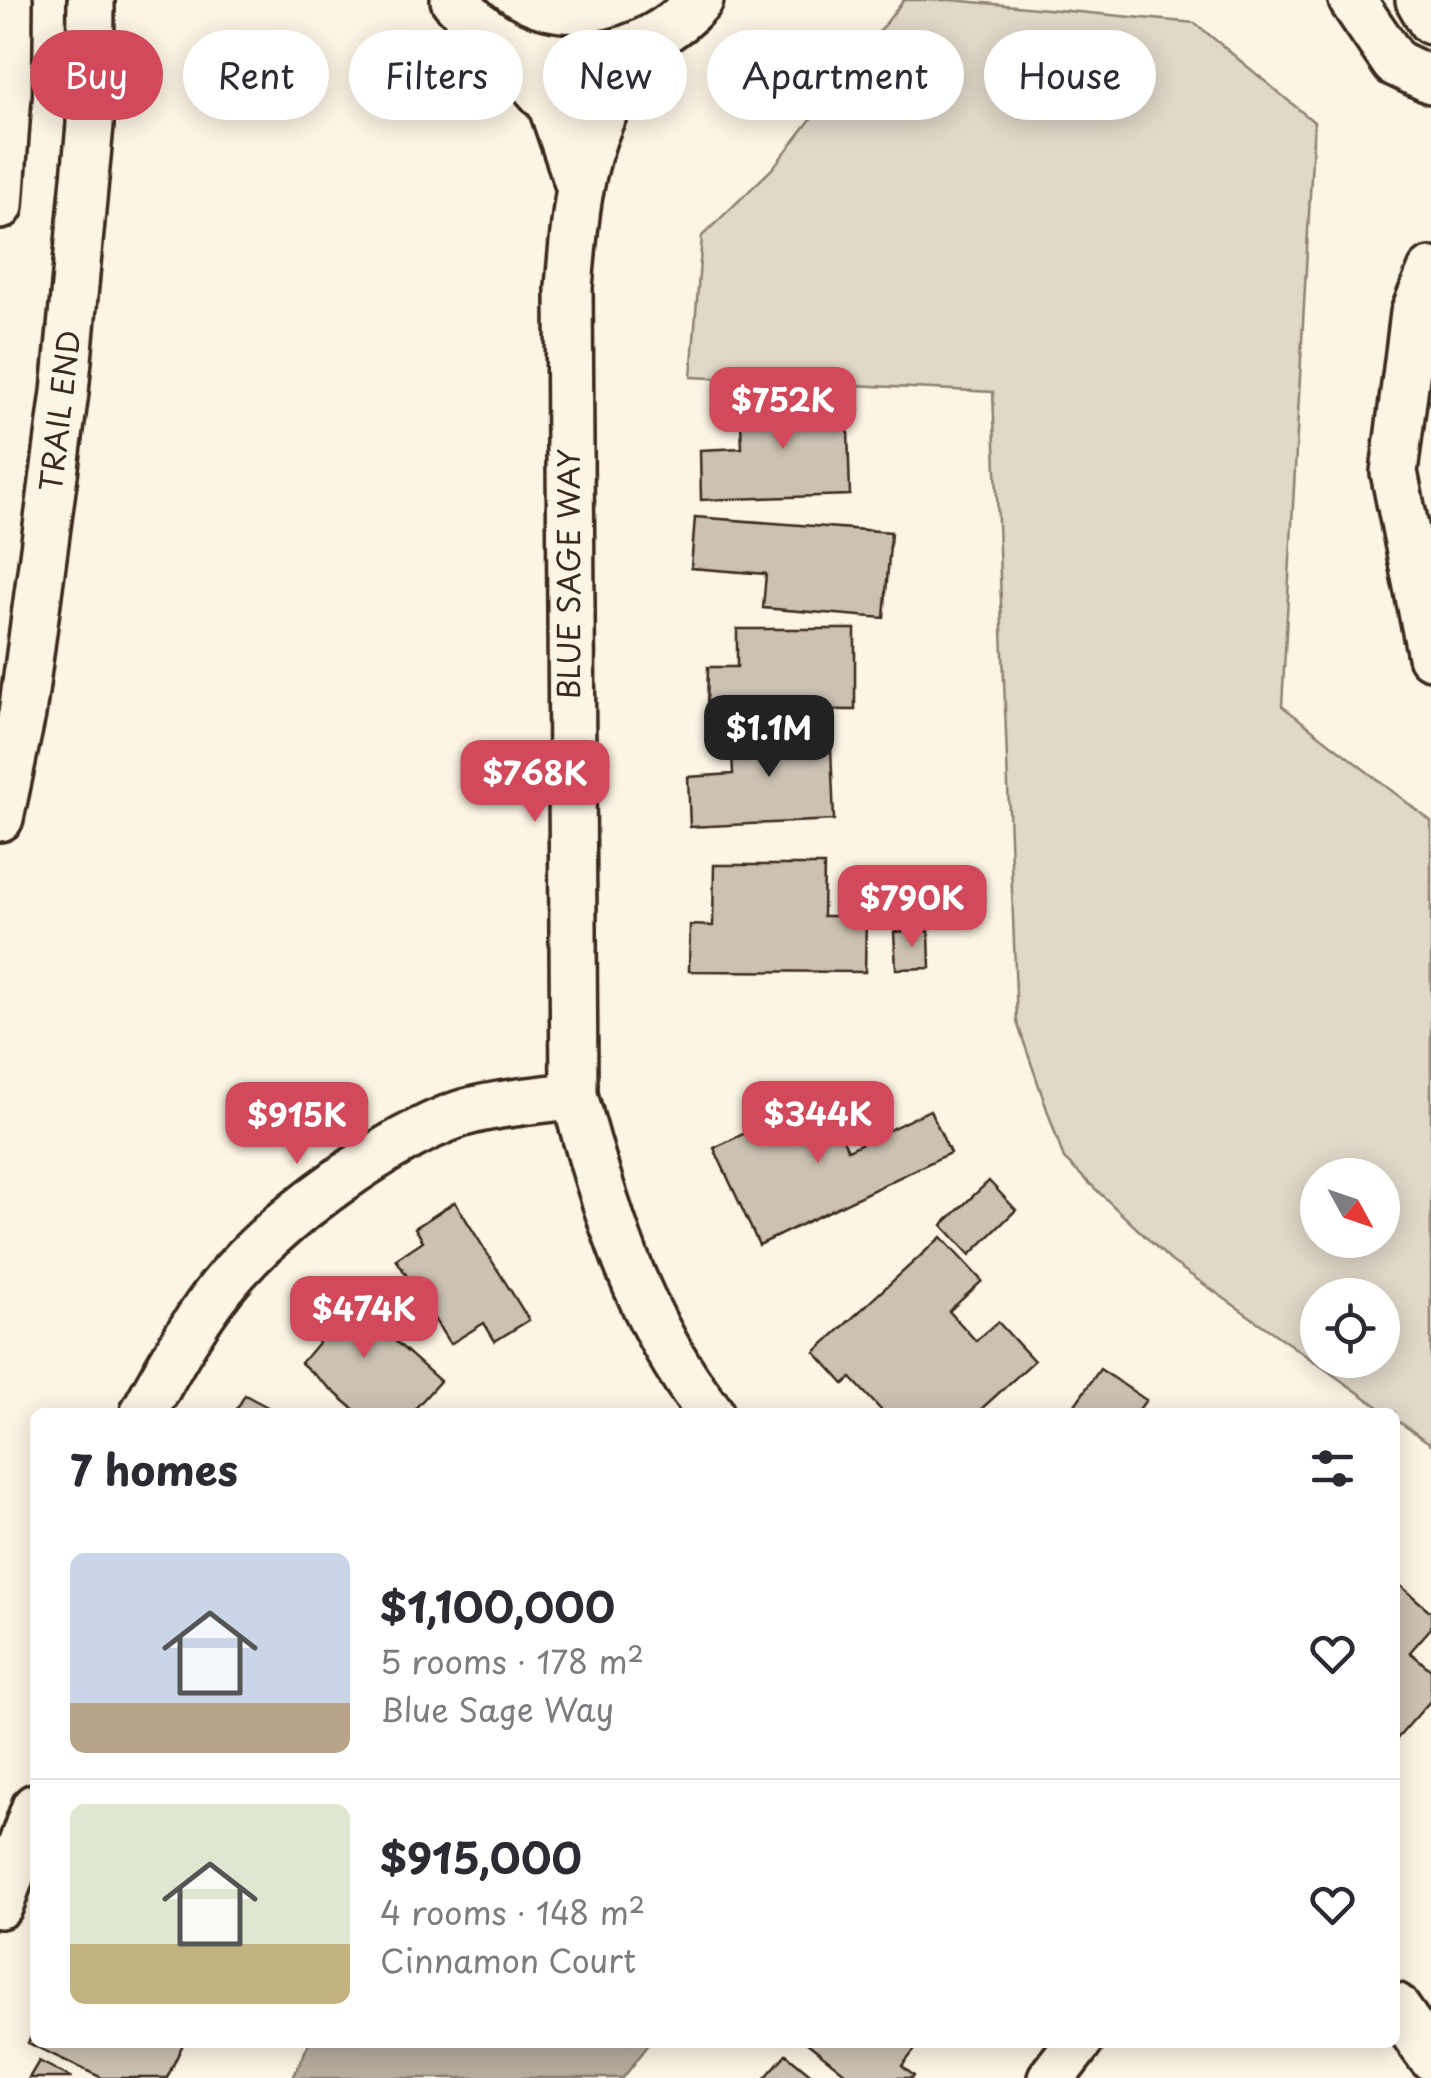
<!DOCTYPE html>
<meta charset="utf-8">
<style>
:root{--surface:#fff;--page:#f2f2f3;--text:#2b2b33;--muted:#7c7c81;--line:#e1e1e2;--accent:#d1495b}
body{margin:0;font-family:"Playpen Sans",sans-serif;background:var(--page);color:var(--text);height:100vh;display:flex;flex-direction:column;font-size:38px;white-space:nowrap}
*{box-sizing:border-box;margin:0}
p{font-size:32px;color:var(--muted)}
.icon{flex:none;width:55px;height:55px;fill:none;stroke:currentColor;stroke-width:2;stroke-linecap:round;stroke-linejoin:round}
.map{position:relative;flex:1;overflow:hidden}
.drawer{position:absolute;left:30px;top:1408px;width:1370px;height:640px;display:flex;flex-direction:column;background:var(--surface);border-radius:15px;box-shadow:0 5px 25px #0003}
.drawer>*{flex:none}
.guide{position:absolute;left:30px;top:30px;width:1372px;height:90px;display:flex;gap:20px}
.needle{width:65px;rotate:130deg}
.fabs{position:absolute;left:1300px;top:1158px;display:grid;gap:20px}
.fabs a{display:grid;place-items:center;width:100px;height:100px;border-radius:50%;background:var(--surface);box-shadow:0 5px 25px #0003;font-size:50px}
.price{position:absolute;translate:-50% -85px;padding:0 22px;border-radius:20px;background:var(--accent);color:#fff;font-size:32px;line-height:65px;filter:drop-shadow(0 2px 5px #0008)}
.price::after{content:'';position:absolute;left:50%;top:60px;width:30px;height:22px;margin-left:-15px;background:inherit;clip-path:polygon(0 0,100% 0,50% 100%)}
.price.on{background:#222;color:#fff}
ul{padding:0;list-style:none}
li{display:flex;align-items:center;gap:30px;height:250px;padding:0 40px}
li+li{border-top:2px solid var(--line)}
li span{display:grid;place-items:center;flex:none;width:280px;height:200px;border-radius:15px;color:#555}
li>.icon{margin-inline-start:auto}
span .icon{width:120px;height:120px;fill:#fffc;stroke-width:1}
li b{font-size:42px}
h2{display:flex;justify-content:space-between;align-items:center;height:120px;padding:0 40px;font-size:42px}
.pill{padding:0 35px;border-radius:45px;background:var(--surface);box-shadow:0 5px 25px #0003;font-size:35px;line-height:90px}
.pill.on{background:var(--accent);color:#fff}
.map>svg:first-child{display:block}
.green{fill:#e0d8c8;stroke:#8e8173;stroke-width:2.5;fill-rule:evenodd}
.water{fill:#b7ad9e;stroke:#85796b;stroke-width:2.5}
.building{fill:#ccc2b3;stroke:#3b2a1e;stroke-width:2.5}
.lines{fill:none;stroke-linecap:round;stroke-linejoin:round}
.minor-casing{stroke:#3b2a1e;stroke-width:52}
.minor{stroke:#fcf5e5;stroke-width:45}
.labels{text-anchor:middle;stroke-width:8;stroke-linejoin:round;paint-order:stroke}
.street-label{font-size:30px;fill:#3b2a1e;stroke:#fcf5e5}
</style>
<div class="map">
<svg width="1431" height="2078" viewBox="0 0 1431 2078">
<rect width="100%" height="100%" fill="#fcf5e5"/>
<filter id="ink" filterUnits="userSpaceOnUse"><feTurbulence type="fractalNoise" baseFrequency=".01" numOctaves="2"/><feDisplacementMap in="SourceGraphic" scale="20" xChannelSelector="R" yChannelSelector="G"/><feConvolveMatrix kernelMatrix="1 2 1 2 8 2 1 2 1" color-interpolation-filters="sRGB"/></filter>
<g filter="url(#ink)">
<path class="green" d="M904,0H952L1195,23L1314,122L1282,706L1431,821V1444L1395,1419V1412H1386L1171,1261L1064,1159L1017,1022L993,392L691,377L702,236L772,169ZM1318,1175H1382V1240H1318ZM1318,1295H1382V1360H1318Z"/>
<path class="water" d="M309,2043V2042L650,2043L623,2078H293Z"/>
<path class="building" d="M847,396L850,495L701,500L700,450L742,448L740,400Z
M695,517L891,532L884,618L763,608L766,574L691,568Z
M737,629H855V710L707,709L708,667H737Z
M830,724L834,820L690,827L688,777L733,774L731,729Z
M714,865H824L823,916H866L865,972L689,971L690,925L713,926Z
M929,931L930,968L896,969L894,932Z
M822,1096L848,1150L930,1110L950,1153L759,1245L714,1148Z
M989,1181L1016,1210L970,1255L942,1225Z
M455,1202L529,1320L495,1341L484,1323L450,1344L396,1259L423,1241L415,1228Z
M941,1237L982,1281L949,1311L976,1341L998,1322L1034,1361L978,1412H883L851,1378L844,1384L815,1352Z
M336,1288L440,1381L412,1412H357L301,1363L322,1338L305,1323Z
M1100,1369L1146,1400L1137,1412H1070Z
M245,1395L277,1412H235Z
M1395,1581L1431,1612V1628L1410,1652L1431,1670V1700L1395,1741Z
M35,2028V2042H184L167,2078H102L28,2043Z
M806,2042H921L902,2066L914,2076L912,2078H851Z
M786,2054L815,2078H765Z
M39,2061L72,2078H29Z"/>
<g class="lines">
<defs>
<path id="minor" d="M454,0C463,9 472,20 482,27C551,80 645,61 700,0
M1352,0L1395,63L1431,80
M1419,0L1431,21
M656,38C636,64 613,90 600,121C577,173 574,231 569,287L574,1095C605,1206 637,1321 710,1412
M493,40L551,104L579,186
M0,206L8,94L9,0
M1431,271L1414,313L1394,472L1431,656
M0,818L22,714L65,392L90,125L91,0
M144,1412C171,1363 198,1313 235,1271C286,1214 388,1139 460,1114C493,1103 539,1101 574,1095
M0,1905L35,1807
M1395,2006L1431,2057
M1051,2078L1079,2042"/>
</defs>
<use href="#minor" class="minor-casing"/>
<use href="#minor" class="minor"/>
</g>
</g>
<g class="labels">
<g class="street-label">
<text transform="translate(61 411) rotate(-83)" y="10">TRAIL END</text>
<text transform="translate(570 574) rotate(-90)" y="10">BLUE SAGE WAY</text>
</g>
</g>
</svg>
<div class="fabs">
<a><svg class="needle" viewBox="-14 -14 28 28"><path d="M0-13l5 13h-10z" fill="#e53935"/><path d="M0 13l5-13h-10z" fill="#7c7c81"/></svg></a>
<a><svg class="icon" aria-label="locate" viewBox="0 0 24 24"><circle cx="12" cy="12" r="6"/><path d="M12 2v4M12 18v4M2 12h4M18 12h4"/></svg></a>
</div>
<b class="price" style="left:783px;top:452px">$752K</b>
<b class="price on" style="left:769px;top:780px">$1.1M</b>
<b class="price" style="left:535px;top:825px">$768K</b>
<b class="price" style="left:912px;top:950px">$790K</b>
<b class="price" style="left:818px;top:1166px">$344K</b>
<b class="price" style="left:297px;top:1167px">$915K</b>
<b class="price" style="left:364px;top:1361px">$474K</b>
<div class="guide">
<a class="pill on">Buy</a>
<a class="pill">Rent</a>
<a class="pill">Filters</a>
<a class="pill">New</a>
<a class="pill">Apartment</a>
<a class="pill">House</a>
</div>
<section class="drawer">
<h2>7 homes<svg class="icon" aria-label="filters" viewBox="0 0 24 24"><path d="M4 7h16M4 17h16"/><circle cx="9" cy="7" r="2"/><circle cx="15" cy="17" r="2"/></svg></h2>
<ul>
<li><span style="background:linear-gradient(#c9d6e8 75%,#b9a48a 0)"><svg class="icon" aria-label="home" viewBox="0 0 24 24"><path d="M3 11l9-7 9 7M6 9v11h12V9"/></svg></span><div><b>$1,100,000</b><p>5 rooms · 178 m²</p><p>Blue Sage Way</p></div><svg class="icon" aria-label="heart" viewBox="0 0 24 24"><path d="M12 20l-8-8c-3-5 5-10 8-4 3-6 11-1 8 4z"/></svg></li>
<li><span style="background:linear-gradient(#dfe7d0 70%,#c2b280 0)"><svg class="icon" aria-label="home" viewBox="0 0 24 24"><path d="M3 11l9-7 9 7M6 9v11h12V9"/></svg></span><div><b>$915,000</b><p>4 rooms · 148 m²</p><p>Cinnamon Court</p></div><svg class="icon" aria-label="heart" viewBox="0 0 24 24"><path d="M12 20l-8-8c-3-5 5-10 8-4 3-6 11-1 8 4z"/></svg></li>
</ul>
</section>
</div>
